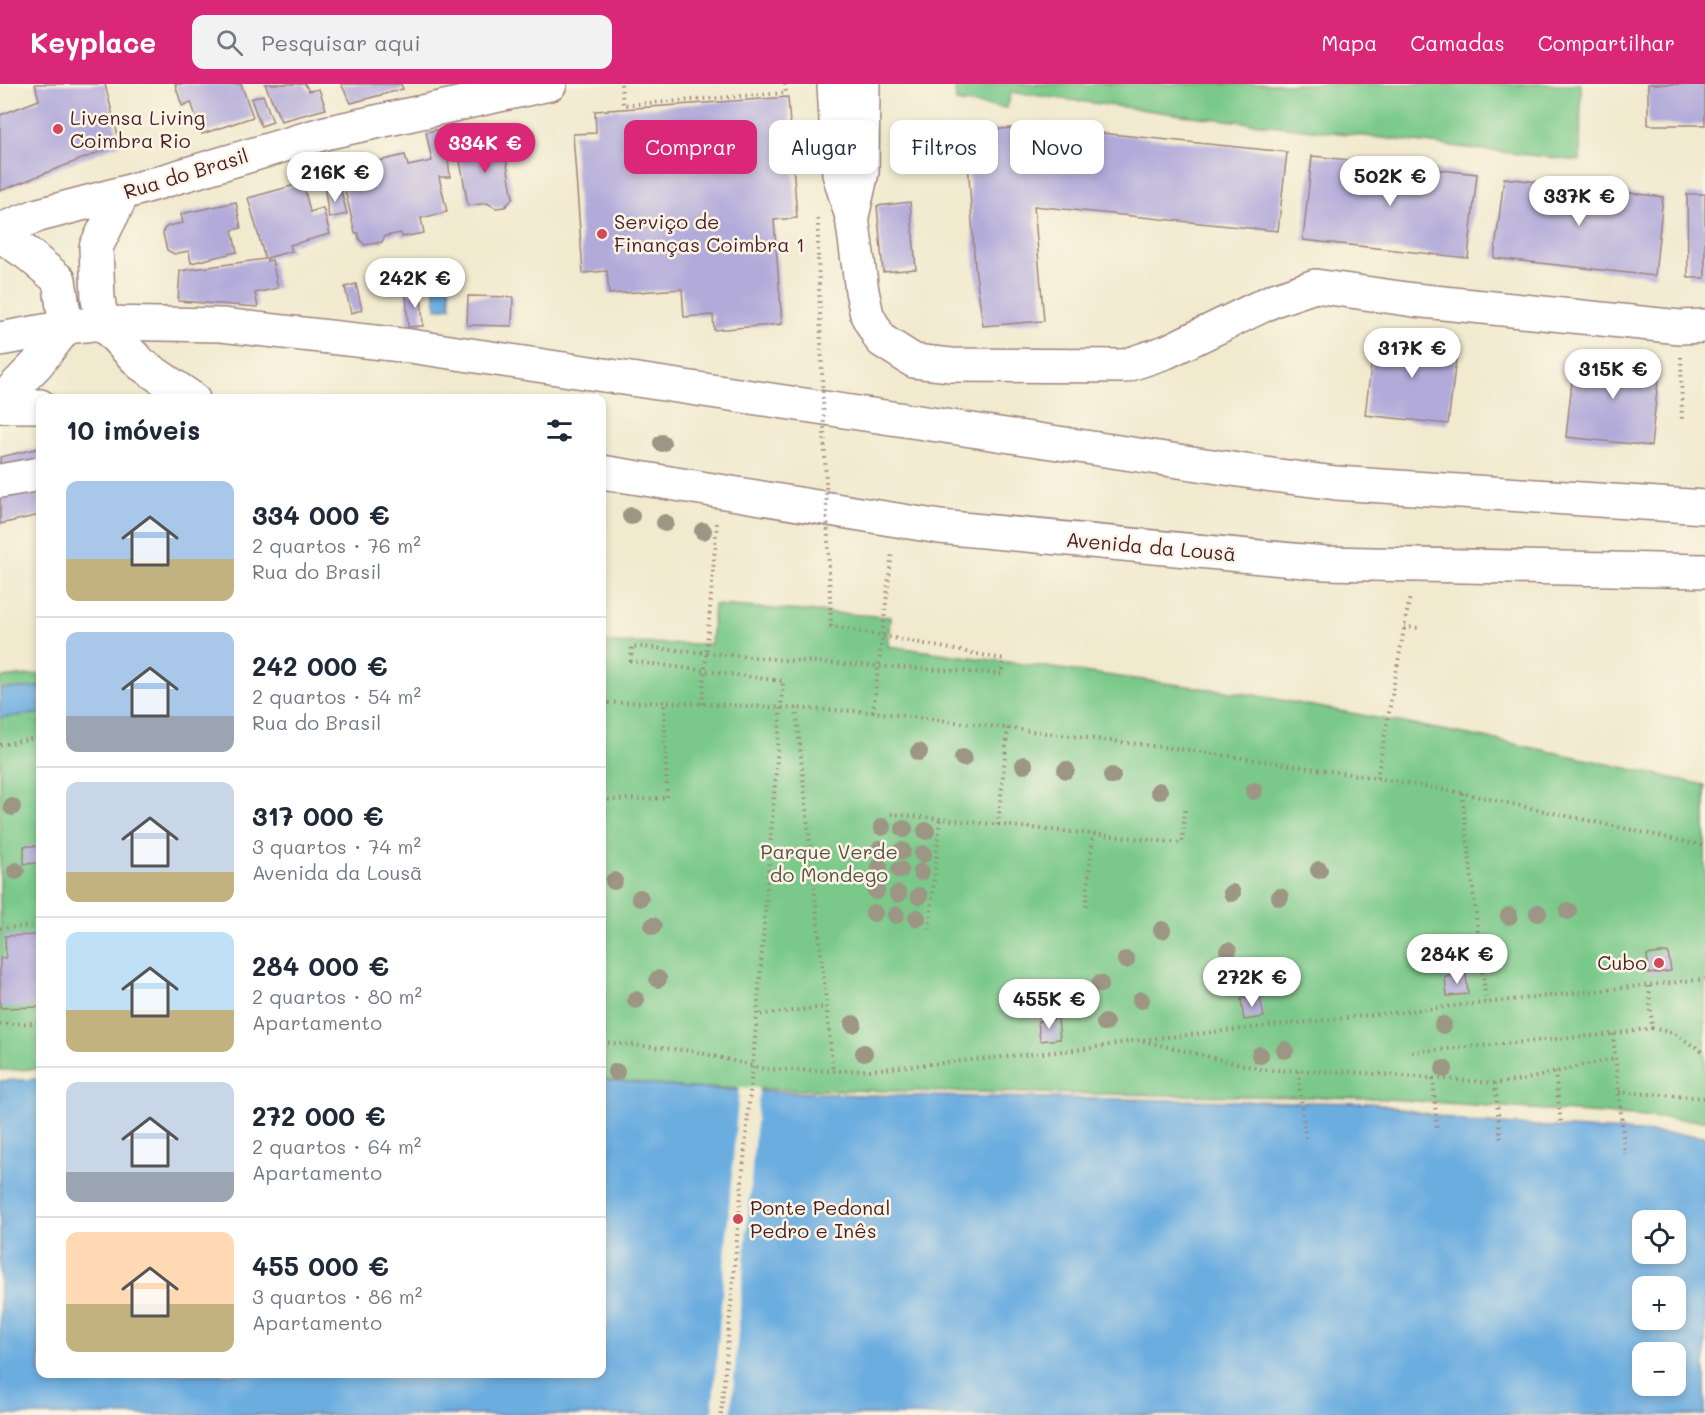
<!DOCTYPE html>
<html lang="pt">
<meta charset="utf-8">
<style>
:root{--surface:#fff;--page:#f2f2f3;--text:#1f2937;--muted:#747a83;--line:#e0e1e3;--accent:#db2777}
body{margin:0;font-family:Mali,sans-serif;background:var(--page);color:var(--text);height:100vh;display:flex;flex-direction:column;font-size:22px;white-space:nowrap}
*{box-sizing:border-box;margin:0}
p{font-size:20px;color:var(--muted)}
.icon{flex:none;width:33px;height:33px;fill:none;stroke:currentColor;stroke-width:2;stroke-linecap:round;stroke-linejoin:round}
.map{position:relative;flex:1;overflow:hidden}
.sheet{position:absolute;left:36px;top:310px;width:570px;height:984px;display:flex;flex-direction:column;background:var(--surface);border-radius:12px;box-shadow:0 3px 9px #0003}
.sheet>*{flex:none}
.hud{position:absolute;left:624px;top:36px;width:570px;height:54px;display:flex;gap:12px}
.buttons{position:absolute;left:1632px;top:1126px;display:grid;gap:12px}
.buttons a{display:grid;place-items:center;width:54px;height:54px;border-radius:12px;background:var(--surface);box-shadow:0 3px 9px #0003;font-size:30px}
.price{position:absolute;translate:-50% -51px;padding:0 14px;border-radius:21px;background:#fff;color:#222;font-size:20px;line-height:39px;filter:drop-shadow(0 2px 3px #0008)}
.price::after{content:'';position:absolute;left:50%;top:36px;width:18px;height:14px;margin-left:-9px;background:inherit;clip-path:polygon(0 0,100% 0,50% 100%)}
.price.current{background:var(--accent);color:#fff}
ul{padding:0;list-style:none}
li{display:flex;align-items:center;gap:18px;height:150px;padding:0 30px}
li+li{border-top:2px solid var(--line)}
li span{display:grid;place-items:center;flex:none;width:168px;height:120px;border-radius:12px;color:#555}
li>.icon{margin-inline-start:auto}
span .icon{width:72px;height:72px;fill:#fffc;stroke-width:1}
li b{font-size:26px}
h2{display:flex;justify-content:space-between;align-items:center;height:72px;padding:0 30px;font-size:26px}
.chip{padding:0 21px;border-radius:12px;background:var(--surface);box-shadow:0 3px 9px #0003;font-size:21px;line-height:54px}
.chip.current{background:var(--accent);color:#fff}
header{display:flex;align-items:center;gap:36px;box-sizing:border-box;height:84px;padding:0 30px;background:var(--accent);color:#fff}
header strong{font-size:28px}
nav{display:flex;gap:33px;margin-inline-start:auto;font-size:21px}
.search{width:420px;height:54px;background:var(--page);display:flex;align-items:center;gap:15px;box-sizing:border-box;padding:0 21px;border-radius:12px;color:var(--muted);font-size:22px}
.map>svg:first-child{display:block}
.green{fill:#7ac98a;stroke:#62745a;stroke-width:1.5}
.water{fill:#6cade0;stroke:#5b6686;stroke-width:1.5;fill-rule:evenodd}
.pier{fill:#f1eacf}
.building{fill:#b2abda}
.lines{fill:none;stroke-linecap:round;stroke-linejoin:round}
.minor-casing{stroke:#9e847d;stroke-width:36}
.major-casing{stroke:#9e847d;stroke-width:36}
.path{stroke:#9e847d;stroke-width:4;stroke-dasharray:1.5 4.5;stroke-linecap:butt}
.minor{stroke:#fff;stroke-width:33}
.major{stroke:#fff;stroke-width:33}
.path-bridge{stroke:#9e847d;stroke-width:4;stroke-dasharray:1.5 4.5;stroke-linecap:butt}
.tree{fill:#9d9685}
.poi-dot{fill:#d1495b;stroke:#fcf5e5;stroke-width:2}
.labels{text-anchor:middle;stroke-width:5;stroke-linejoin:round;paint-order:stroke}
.poi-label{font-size:20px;fill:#4a1f2b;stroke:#fcf5e5;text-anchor:start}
.street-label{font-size:20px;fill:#4a1f2b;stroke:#fcf5e5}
.park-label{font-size:20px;fill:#585248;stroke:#fcf5e5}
</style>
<header>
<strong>Keyplace</strong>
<div class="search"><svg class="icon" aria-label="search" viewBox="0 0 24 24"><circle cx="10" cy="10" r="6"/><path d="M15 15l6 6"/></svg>Pesquisar aqui</div>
<nav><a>Mapa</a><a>Camadas</a><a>Compartilhar</a></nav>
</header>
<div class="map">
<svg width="1705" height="1331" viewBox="0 0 1705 1331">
<rect width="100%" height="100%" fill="#fcf5e5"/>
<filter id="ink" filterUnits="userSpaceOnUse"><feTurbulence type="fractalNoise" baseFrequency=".0167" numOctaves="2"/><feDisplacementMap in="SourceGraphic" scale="12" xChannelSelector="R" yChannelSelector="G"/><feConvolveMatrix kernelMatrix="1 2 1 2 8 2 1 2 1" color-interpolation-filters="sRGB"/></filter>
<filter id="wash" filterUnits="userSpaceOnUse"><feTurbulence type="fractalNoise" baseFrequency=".008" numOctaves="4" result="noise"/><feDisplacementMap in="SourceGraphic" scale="24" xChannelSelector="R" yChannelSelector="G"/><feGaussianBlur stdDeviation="1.35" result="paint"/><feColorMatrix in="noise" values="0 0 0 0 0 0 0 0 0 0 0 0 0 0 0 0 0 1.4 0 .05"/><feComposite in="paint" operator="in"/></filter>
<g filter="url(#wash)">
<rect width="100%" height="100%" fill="#f1eacf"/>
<path class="green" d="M955,0H1581L1580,77L1183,31L1011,8L1007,24L956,18Z
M714,521L890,533L888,562L1254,611L1506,658L1705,701V1037L1372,1014L688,1004L602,995V559L711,560Z
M40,590V985L0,986V594Z"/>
<path class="water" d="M448,191L451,223L436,225L433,192Z
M40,603V629L0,634V605Z
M40,995V1290H602V995L688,1004L862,1011L1372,1019L1468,1038L1705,1052V1331H0V997ZM1642,1137H1676V1170H1642ZM1642,1203H1676V1236H1642ZM1642,1269H1676V1302H1642Z"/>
<path class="pier" d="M739,1003L759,1004L731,1331H712Z"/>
<g id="blocks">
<path class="building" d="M35,0H105L120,60L0,107V31L39,16Z
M175,0H241L253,33L202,50L191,18L182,22Z
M265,0H305L309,7L319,5L326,25L281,37Z
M341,0H401L403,5L351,19Z
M1648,0H1705V41H1648Z
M263,11L273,38L261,42L251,15Z
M788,13L797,134L774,136L782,240L714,246L713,231L684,233L682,205L609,210L607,187L583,189L573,50L596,49L595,27Z
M1024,40L1042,43L1287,68L1278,147L1034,122L1044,237L983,242L975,183L966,48L1023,43Z
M445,44L450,93H439L447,128L421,134L424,149L402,153L401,149L385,152L382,158L365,161L359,155L358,149H355L343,97L349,96L348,90L367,86L366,80L405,71L408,82L432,77L426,48Z
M476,57L478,62L503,58L513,114L505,123L496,124L487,119L468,122L457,60Z
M1312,72L1477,90L1468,174L1303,156Z
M1504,94L1663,113L1655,192L1494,174Z
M303,99L310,128L323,124L330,150L290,161L292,167L267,174V177L272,176L278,204L255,209L258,223L178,217L180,187L265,175L248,114Z
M340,103L347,130L329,134L325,107Z
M1687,110H1705V194H1688Z
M236,118L241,144L232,146L237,168L191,179L189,167L174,170L167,166L163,150L164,145L168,142L183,139L181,130Z
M910,118L916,185L883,188L877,122Z
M356,200L362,226L351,229L345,203Z
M421,208L423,242L408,243L406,209Z
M468,212L513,213L512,242L467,241Z
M1375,250L1458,259L1448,340L1365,331Z
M1575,270L1660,279L1651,362L1566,353Z
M40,364V431L0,440V373Z
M24,762H40V779L24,780Z
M40,851V923L0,924V874H6L5,852Z
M1668,868L1671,887L1649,890L1647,871Z
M1466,890L1468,910L1447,912L1445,893Z
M1260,912L1264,933L1244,936L1241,915Z
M1058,935L1060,955L1040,957L1038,937Z"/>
</g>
</g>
<g filter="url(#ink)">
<use href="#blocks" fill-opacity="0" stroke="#9e847d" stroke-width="1.5"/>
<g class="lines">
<defs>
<path id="minor" d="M834,0L839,90L852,133L862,207L867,231L881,256L914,277L951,281L1124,282L1166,268L1274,216L1315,202L1414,216L1680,243L1705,242
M853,128L862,88L863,0
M0,255L66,243L102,239L221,241L410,262L1272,391L1336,399L1705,423
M0,397L40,390"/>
<path id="major" d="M123,109L96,163L98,215L102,239L141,280L193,315
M0,146L39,131L123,109L325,49L550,0
M0,151L28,170L59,196L66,243L37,280L0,318
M0,322H40
M602,388L940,443L1325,479L1705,487"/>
</defs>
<use href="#minor" class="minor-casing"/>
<use href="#major" class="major-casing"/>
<path class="path" d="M621,0L623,21L786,9L785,0
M818,135V174
M1681,273L1682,339
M1404,543L1421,544
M774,596L783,597L757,931L825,923
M602,619L664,618L873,628L1195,667L1377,694L1462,709L1705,762
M702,620L717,439
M796,624L833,987
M873,628L892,468
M0,661L40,653
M1377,694L1410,512
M1462,709L1486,918
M602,716L667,714L664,618
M891,730L1182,759L1185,726
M998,741L1008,643
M1086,822L1093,750
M0,844L40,842
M929,845L940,735
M1649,902L1652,944L1673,949L1705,969
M0,940L40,939
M1613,950L1625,1070
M1143,957L1264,986L1352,988L1495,999C1537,997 1575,980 1616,975
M602,958L693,967L765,985L833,987L870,986L1084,965L1140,956L1705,895
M1412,968L1613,950L1652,944
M1298,987L1306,1058
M1555,988L1561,1039
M1433,994L1437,1045
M1495,999L1501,1058
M1619,1008L1705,1014"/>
<use href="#minor" class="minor"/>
<use href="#major" class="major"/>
<path class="path-bridge" d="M774,596L631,577L632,562L784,576L1002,590L1003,575L831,542L818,174
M721,1331L757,931"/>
</g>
<g class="tree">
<circle cx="662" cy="359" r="9"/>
<circle cx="631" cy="432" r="9"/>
<circle cx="665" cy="439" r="9"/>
<circle cx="703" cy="447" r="9"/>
<circle cx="919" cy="668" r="9"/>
<circle cx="963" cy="674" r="9"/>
<circle cx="1024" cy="681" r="9"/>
<circle cx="1066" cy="686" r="9"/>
<circle cx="1112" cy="692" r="9"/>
<circle cx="1159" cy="707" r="9"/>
<circle cx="1254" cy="707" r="9"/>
<circle cx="12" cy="723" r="9"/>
<circle cx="882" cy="743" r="9"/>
<circle cx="904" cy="745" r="9"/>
<circle cx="926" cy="747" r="9"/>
<circle cx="880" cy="765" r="9"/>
<circle cx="902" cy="767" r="9"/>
<circle cx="923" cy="770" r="9"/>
<circle cx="879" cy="783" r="9"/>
<circle cx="900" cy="786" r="9"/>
<circle cx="1319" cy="786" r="9"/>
<circle cx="16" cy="787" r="9"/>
<circle cx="921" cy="788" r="9"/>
<circle cx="614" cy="797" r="9"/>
<circle cx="876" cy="807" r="9"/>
<circle cx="1232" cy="809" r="9"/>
<circle cx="898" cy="810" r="9"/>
<circle cx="919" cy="812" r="9"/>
<circle cx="1280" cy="813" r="9"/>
<circle cx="640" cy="814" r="9"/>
<circle cx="1568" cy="827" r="9"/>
<circle cx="874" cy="829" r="9"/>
<circle cx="1538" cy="829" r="9"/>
<circle cx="896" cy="831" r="9"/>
<circle cx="1509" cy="832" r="9"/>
<circle cx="917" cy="834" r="9"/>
<circle cx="653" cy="842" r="9"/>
<circle cx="1162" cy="846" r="9"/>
<circle cx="1228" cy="867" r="9"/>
<circle cx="1126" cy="876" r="9"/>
<circle cx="658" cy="895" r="9"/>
<circle cx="1100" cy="900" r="9"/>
<circle cx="636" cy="916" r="9"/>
<circle cx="1141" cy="916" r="9"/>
<circle cx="1083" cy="918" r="9"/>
<circle cx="1105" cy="939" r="9"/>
<circle cx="853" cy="940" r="9"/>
<circle cx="1443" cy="941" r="9"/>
<circle cx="1285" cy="966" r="9"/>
<circle cx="864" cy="969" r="9"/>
<circle cx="1260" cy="971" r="9"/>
<circle cx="1444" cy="985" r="9"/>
<circle cx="616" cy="988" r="9"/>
</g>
</g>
<g class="poi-dot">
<circle cx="58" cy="45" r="6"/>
<circle cx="602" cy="150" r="6"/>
<circle cx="1659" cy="879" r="6"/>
<circle cx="738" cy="1135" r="6"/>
</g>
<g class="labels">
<g class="poi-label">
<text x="70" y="41">Livensa Living<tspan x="70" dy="23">Coimbra Rio</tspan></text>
<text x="614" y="145">Serviço de<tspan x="614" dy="23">Finanças Coimbra 1</tspan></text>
<text x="1647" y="886" text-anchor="end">Cubo</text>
<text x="750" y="1131">Ponte Pedonal<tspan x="750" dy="23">Pedro e Inês</tspan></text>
</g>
<g class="street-label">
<text transform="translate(186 90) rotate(-17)" y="7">Rua do Brasil</text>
<text transform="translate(1151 463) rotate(5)" y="7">Avenida da Lousã</text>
</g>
<g class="park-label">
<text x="829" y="775">Parque Verde<tspan x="829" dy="23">do Mondego</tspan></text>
</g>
</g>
</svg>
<div class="buttons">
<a><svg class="icon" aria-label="locate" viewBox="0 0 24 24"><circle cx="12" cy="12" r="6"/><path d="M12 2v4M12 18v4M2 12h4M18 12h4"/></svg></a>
<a>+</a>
<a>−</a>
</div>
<b class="price current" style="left:485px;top:90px">334K €</b>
<b class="price" style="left:335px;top:119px">216K €</b>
<b class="price" style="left:1390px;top:123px">502K €</b>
<b class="price" style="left:1579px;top:143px">337K €</b>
<b class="price" style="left:415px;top:225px">242K €</b>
<b class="price" style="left:1412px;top:295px">317K €</b>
<b class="price" style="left:1613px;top:316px">315K €</b>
<b class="price" style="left:1457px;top:901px">284K €</b>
<b class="price" style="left:1252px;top:924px">272K €</b>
<b class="price" style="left:1049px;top:946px">455K €</b>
<div class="hud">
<a class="chip current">Comprar</a>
<a class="chip">Alugar</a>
<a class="chip">Filtros</a>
<a class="chip">Novo</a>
</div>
<section class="sheet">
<h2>10 imóveis<svg class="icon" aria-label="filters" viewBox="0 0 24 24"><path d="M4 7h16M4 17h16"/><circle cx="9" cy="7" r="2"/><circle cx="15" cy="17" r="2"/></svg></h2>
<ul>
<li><span style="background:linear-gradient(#a9c7e8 65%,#c2b280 0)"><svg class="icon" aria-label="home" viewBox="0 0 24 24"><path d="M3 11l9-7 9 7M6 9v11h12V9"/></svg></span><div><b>334 000 €</b><p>2 quartos · 76 m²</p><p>Rua do Brasil</p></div></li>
<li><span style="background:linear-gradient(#a9c7e8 70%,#9aa5b1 0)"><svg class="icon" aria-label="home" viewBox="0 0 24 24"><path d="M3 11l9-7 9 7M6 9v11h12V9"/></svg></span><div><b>242 000 €</b><p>2 quartos · 54 m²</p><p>Rua do Brasil</p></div></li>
<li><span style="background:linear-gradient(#c9d6e8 75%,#c2b280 0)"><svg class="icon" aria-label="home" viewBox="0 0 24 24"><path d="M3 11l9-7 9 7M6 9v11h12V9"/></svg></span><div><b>317 000 €</b><p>3 quartos · 74 m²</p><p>Avenida da Lousã</p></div></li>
<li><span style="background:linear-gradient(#bfe0f5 65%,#c2b280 0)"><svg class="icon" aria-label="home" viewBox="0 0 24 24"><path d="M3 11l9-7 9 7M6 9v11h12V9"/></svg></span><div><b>284 000 €</b><p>2 quartos · 80 m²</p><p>Apartamento</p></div></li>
<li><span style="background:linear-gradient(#c9d6e8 75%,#9aa5b1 0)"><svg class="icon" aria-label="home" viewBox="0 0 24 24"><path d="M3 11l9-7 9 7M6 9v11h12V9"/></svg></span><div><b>272 000 €</b><p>2 quartos · 64 m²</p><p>Apartamento</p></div></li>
<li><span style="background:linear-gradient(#ffd9b3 60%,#c2b280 0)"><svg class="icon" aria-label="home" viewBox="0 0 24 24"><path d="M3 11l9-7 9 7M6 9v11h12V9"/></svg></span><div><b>455 000 €</b><p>3 quartos · 86 m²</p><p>Apartamento</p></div></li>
</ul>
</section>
</div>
